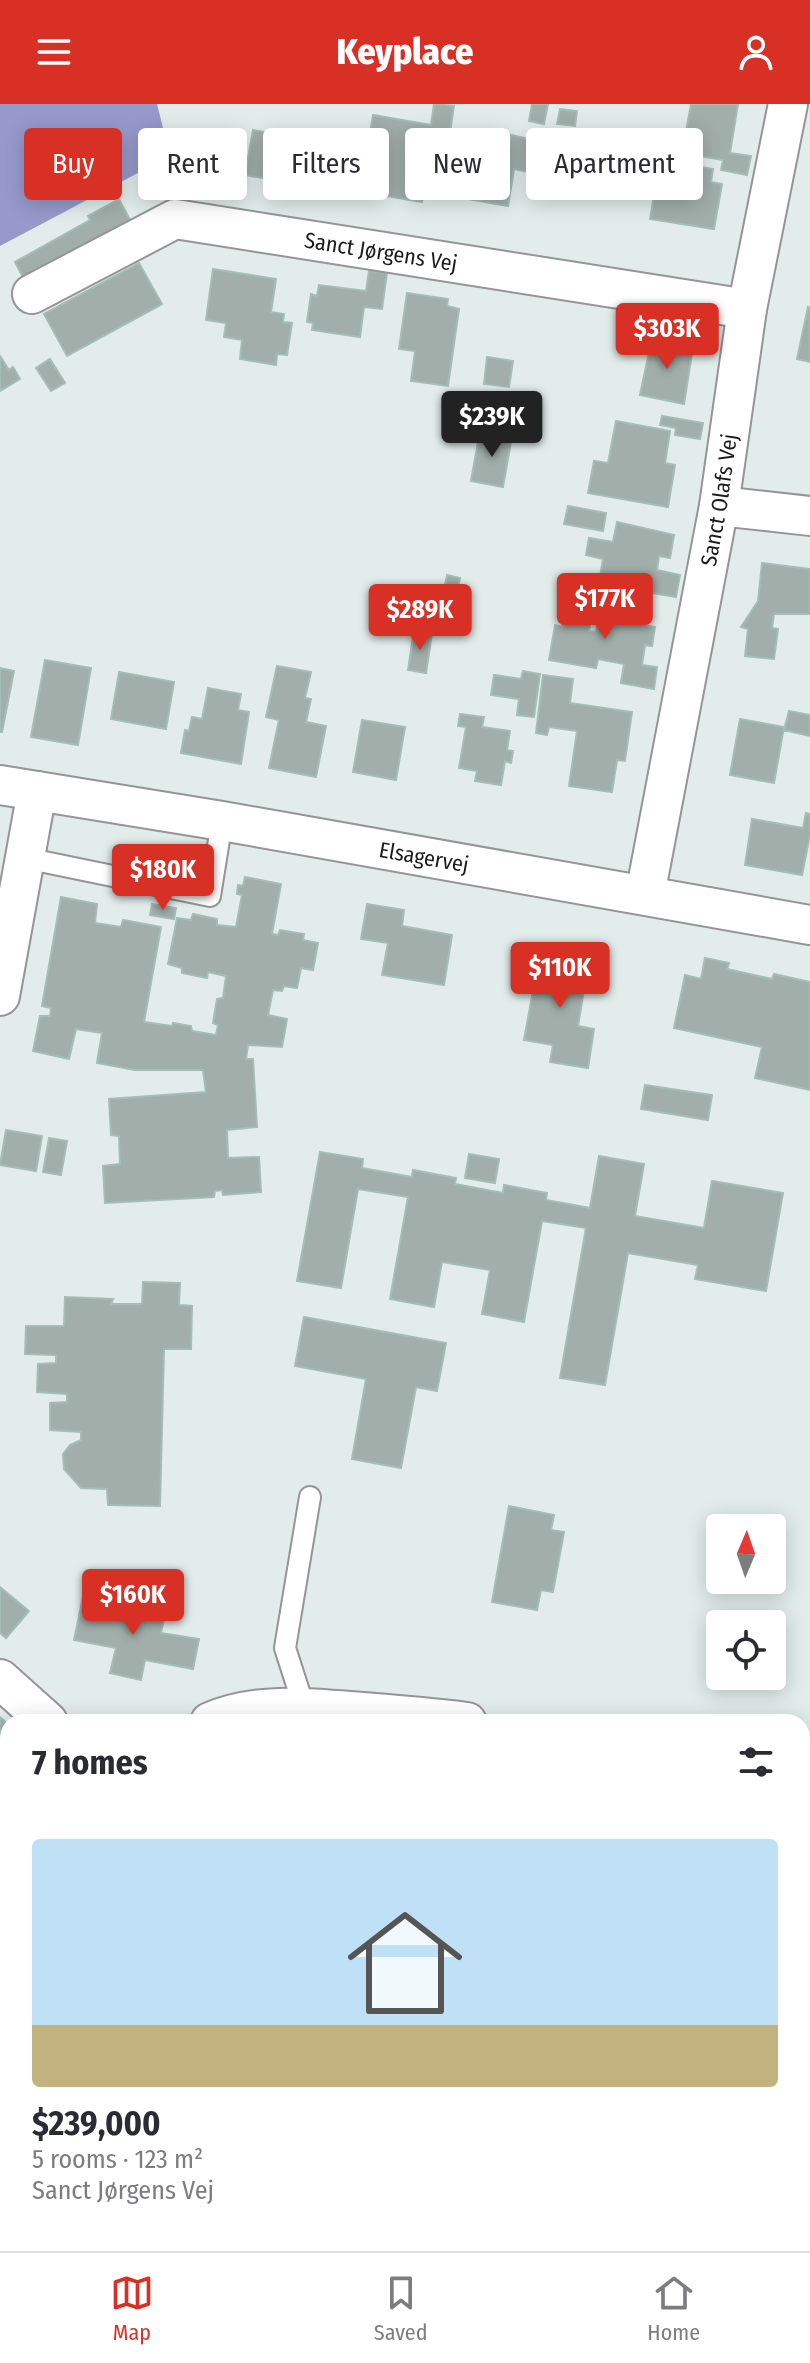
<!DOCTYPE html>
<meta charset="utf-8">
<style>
:root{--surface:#fff;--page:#f7f7f7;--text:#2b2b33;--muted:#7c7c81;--line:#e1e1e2;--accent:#d93025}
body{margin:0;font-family:"Fira Sans Condensed",sans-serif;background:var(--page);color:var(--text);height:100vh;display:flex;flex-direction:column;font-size:30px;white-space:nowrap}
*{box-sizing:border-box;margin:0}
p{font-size:26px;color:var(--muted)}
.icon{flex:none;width:44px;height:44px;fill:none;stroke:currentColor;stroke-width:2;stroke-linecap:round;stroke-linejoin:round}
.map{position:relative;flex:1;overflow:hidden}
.sheet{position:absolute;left:0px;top:1610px;width:810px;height:538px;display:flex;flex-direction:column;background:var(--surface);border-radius:24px 24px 0 0;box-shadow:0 4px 20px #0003}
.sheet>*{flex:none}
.hud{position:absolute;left:24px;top:24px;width:762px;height:72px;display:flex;gap:16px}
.needle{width:52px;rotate:2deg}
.controls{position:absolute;left:706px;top:1410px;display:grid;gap:16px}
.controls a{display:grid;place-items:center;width:80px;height:80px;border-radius:8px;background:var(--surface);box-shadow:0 4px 20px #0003;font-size:40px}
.price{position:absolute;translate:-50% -68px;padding:0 18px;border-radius:8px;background:var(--accent);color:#fff;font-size:26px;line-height:52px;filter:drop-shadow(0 2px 4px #0008)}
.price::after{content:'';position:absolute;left:50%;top:48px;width:24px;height:18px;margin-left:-12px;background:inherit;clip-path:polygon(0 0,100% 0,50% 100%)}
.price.current{background:#222;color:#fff}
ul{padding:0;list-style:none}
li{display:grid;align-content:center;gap:16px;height:424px;padding:0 32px}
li+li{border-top:2px solid var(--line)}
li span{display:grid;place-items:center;height:248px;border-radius:8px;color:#555}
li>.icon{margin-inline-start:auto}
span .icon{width:144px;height:144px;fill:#fffc;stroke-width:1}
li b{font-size:34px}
h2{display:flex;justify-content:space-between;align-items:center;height:96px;padding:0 32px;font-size:34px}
.pill{padding:0 28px;border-radius:8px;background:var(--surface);box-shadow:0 4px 20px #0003;font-size:28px;line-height:72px}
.pill.current{background:var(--accent);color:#fff}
header{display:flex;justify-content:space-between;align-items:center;height:104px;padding:0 32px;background:var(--accent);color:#fff;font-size:36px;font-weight:800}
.tabs{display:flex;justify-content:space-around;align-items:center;height:112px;border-top:2px solid var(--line);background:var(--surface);font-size:22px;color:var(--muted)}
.tabs a{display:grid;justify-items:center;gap:4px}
.tabs .current{color:var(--accent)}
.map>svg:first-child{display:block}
.forest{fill:#9799ca}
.building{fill:#a1aea9;stroke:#a4bdb5;stroke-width:2}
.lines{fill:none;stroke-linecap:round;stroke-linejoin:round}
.service-casing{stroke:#959595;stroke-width:24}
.minor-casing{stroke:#959595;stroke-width:42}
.service{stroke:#fff;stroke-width:20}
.minor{stroke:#fff;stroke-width:38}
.labels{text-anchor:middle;stroke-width:6;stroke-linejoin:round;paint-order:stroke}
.street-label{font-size:22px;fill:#1b1b1b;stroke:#fff}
</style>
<header><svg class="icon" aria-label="menu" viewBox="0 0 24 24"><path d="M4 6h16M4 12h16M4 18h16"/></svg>Keyplace<svg class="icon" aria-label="person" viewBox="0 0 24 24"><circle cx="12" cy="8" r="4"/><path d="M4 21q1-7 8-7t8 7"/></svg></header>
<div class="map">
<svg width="810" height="2147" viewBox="0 0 810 2147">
<rect width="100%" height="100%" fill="#e1eceb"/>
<path class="forest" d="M0,0H157L170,52L0,142Z"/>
<path class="building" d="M434,0L454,2L448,41L432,38L422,98L380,91L385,57L366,54L373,11L431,21Z
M532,0H548L544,20L529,17Z
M691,0H738L730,49L751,52L747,71L721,66L723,56L682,49Z
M560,5L577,7L575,22L557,20Z
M253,26L330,39L331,33L355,36L350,71L330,68L327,85L245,71Z
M511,31L534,36L529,68L514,65L508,102L462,94L471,40L509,46Z
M660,56L713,65L711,78L722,80L714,125L650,115Z
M119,95L137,129L30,187L15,158L90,116L88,112Z
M139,159L162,200L67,252L44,210Z
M213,165L276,175L271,208L284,210L283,218L292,219L287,251L277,250L276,261L240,255L242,236L224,233L226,219L206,216Z
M369,167L387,169L382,205L364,203L360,233L312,226L313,219L307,218L311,190L317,192L319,181L366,187Z
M407,189L448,195L447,202L459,205L448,282L411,277L415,247L399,245Z
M808,203L810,204V258L797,255Z
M652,234L693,243L684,300L640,291Z
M0,252L9,266L13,263L20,275L0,287Z
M487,253L513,257L509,283L484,280Z
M50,255L65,279L51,287L36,264Z
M480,288L501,292L498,311L477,307Z
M662,312L703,319L700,335L675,331L676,324L660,321Z
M616,317L670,327L665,359L675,361L668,403L588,389L594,357L608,359Z
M480,327L512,332L503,383L471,377Z
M568,402L606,409L603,427L564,420Z
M617,418L674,431L670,454L659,452L657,466L680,471L676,493L606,481L600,473L603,455L586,451L589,434L613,438Z
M762,459L810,465V510H774L772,524L778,525L774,555L745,552L748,525L741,523L758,497Z
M447,471L460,474L456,494L443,491Z
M421,490L439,494L435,514L417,510Z
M567,494L594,498L589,527L596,528L601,501L646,509L644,521L655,523L652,542L645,541L642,561L657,563L654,585L621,579L624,560L598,555L596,564L549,556L555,521L562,523Z
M414,526L432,529L426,569L408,566Z
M45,556L91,564L78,641L31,633Z
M277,562L311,568L305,594L311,595L306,618L326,622L316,673L269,664L279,616L266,613Z
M0,564L14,567L2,628H0Z
M523,567L540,570L534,613L517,611L519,595L491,591L494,571L521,575Z
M119,568L174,578L166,625L111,615Z
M543,571L573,575L570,599L632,608L625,657L617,656L612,688L569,682L577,627L549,623L547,631L536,629Z
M208,584L241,590L238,606L249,608L241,660L181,649L185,626L189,627L192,613L202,615Z
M789,607L810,611V632L784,626Z
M460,610L484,613L482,623L510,627L507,646L513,647L511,659L505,657L501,681L475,677L477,667L459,664L466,623L458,622Z
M740,615L784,623L774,679L730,671Z
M362,616L405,623L396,676L353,668Z
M806,709L810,710V731L802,771L745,761L752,715L803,724Z
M245,773L281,780L272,830L278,831L280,826L304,830L303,836L318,839L313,866L301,864L297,884L284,882L282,887L273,886L268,911L287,915L282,943L248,941L246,955H253L257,1023L227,1026L228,1054L259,1053L261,1088L223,1091L222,1086L215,1087L214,1093L105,1099L103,1062L120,1060L119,1032L111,1031L109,995L206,988L203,966H135L97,959L102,929L76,925L69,955L33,947L40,912H50L51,904L42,902L61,793L97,800L95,819L121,823L123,816L161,823L144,918L172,922L173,919L191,922L192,927L216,931L218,921L213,919L217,895L223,894L226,872L208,868L207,874L182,869V864L168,860L177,814L191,816L193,810L217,815V821L236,823L242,791L237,790L238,781L243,782Z
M152,800L176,804L174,815L150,811Z
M367,800L404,806L402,822L452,831L444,881L382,871L388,839L361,835Z
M540,848L589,856L578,922L594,925L588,964L550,958L553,941L524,936Z
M705,854L729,859L727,865L772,875L774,870L810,878V986L755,974L762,943L674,924L685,871L701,875Z
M645,981L712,991L708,1016L641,1005Z
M6,1026L42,1032L36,1067L0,1061Z
M49,1034L67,1037L61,1071L43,1068Z
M320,1048L363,1055L362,1064L412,1073L413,1066L456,1074L455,1080L503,1089L504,1081L547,1089L546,1096L590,1104L599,1052L644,1060L635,1112L704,1124L712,1077L783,1089L766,1187L695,1175L698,1161L628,1149L605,1281L560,1274L586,1124L542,1117L524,1218L482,1210L490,1166L442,1158L434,1203L390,1195L408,1093L358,1085L341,1184L297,1177Z
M469,1050L499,1055L495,1079L465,1074Z
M143,1178L180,1179L179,1201L192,1202L191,1245H164L160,1402L108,1401L107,1385L81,1384L64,1365L63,1350L70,1341L81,1336V1328L50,1326V1299L67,1298V1290L37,1288L38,1260L56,1259V1251L25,1250L26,1222H64L65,1193L113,1195L111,1200H142Z
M304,1213L446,1239L437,1287L416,1283L401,1364L352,1355L366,1275L295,1262Z
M509,1402L554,1411L551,1426L564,1428L553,1488L541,1486L537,1506L492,1498Z
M0,1483L29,1507L6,1534L0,1529Z
M83,1493L165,1510L161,1529L199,1535L193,1565L145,1556L141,1576L110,1569L116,1544L74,1536Z
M0,1613L8,1620V1725L0,1719Z
M8,1831V1936L0,1919V1835Z
M802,2098H810V2147H532L531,2140H802Z
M40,2140H54L73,2147H37Z
M203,2140H241L238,2147H201Z"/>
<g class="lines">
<defs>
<path id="service" d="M25,754L210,792L222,717
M304,1603L285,1544L310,1393
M802,2002L810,2003"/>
<g id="minor">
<path id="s1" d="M32,190L175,115L747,205"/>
<path d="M719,402L810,412"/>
<path id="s2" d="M0,681L222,717L810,821"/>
<path id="s3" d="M645,791L719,402L747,205L788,0"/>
<path d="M0,892L37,687"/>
<path d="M0,1575L48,1618"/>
<path d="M210,1618C254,1599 303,1603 350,1607C389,1610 428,1613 467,1618"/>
<path d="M802,1670L810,1671"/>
<path d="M0,1780L8,1775"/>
<path d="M802,1842L810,1844"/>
<path d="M185,2147L188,2140"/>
<path d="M302,2147L305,2140"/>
</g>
</defs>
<use href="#service" class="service-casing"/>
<use href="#minor" class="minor-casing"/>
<use href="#service" class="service"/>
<use href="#minor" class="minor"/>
</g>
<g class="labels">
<g class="street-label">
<text dy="8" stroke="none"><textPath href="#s1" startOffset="370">Sanct Jørgens Vej</textPath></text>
<text dy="8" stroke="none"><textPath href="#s3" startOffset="402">Sanct Olafs Vej</textPath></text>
<text dy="8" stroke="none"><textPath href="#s2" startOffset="430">Elsagervej</textPath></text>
</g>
</g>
</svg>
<div class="controls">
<a><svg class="needle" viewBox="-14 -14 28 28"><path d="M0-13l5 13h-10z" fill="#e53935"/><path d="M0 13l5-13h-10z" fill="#7c7c81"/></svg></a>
<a><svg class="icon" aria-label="locate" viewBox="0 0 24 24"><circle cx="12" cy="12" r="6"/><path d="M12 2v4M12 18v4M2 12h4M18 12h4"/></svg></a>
</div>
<b class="price" style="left:667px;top:267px">$303K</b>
<b class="price current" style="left:492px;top:355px">$239K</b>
<b class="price" style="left:605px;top:537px">$177K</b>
<b class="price" style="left:420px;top:548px">$289K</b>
<b class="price" style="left:163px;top:808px">$180K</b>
<b class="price" style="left:560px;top:906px">$110K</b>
<b class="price" style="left:133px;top:1533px">$160K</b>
<div class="hud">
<a class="pill current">Buy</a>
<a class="pill">Rent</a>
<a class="pill">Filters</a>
<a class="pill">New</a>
<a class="pill">Apartment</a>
</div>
<section class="sheet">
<h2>7 homes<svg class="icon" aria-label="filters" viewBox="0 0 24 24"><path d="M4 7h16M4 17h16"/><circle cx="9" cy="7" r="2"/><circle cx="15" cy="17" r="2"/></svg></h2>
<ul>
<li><span style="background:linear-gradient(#bfe0f5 75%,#c2b280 0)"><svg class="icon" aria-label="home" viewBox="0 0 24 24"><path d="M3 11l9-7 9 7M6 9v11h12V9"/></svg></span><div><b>$239,000</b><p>5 rooms · 123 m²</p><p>Sanct Jørgens Vej</p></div></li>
</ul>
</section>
</div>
<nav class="tabs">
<a class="current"><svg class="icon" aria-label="map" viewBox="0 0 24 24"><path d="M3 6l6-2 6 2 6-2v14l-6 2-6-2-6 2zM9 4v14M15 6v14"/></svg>Map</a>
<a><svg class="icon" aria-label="saved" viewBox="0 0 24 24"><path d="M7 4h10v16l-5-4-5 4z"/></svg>Saved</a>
<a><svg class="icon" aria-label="home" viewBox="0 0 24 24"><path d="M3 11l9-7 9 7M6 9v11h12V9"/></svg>Home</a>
</nav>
